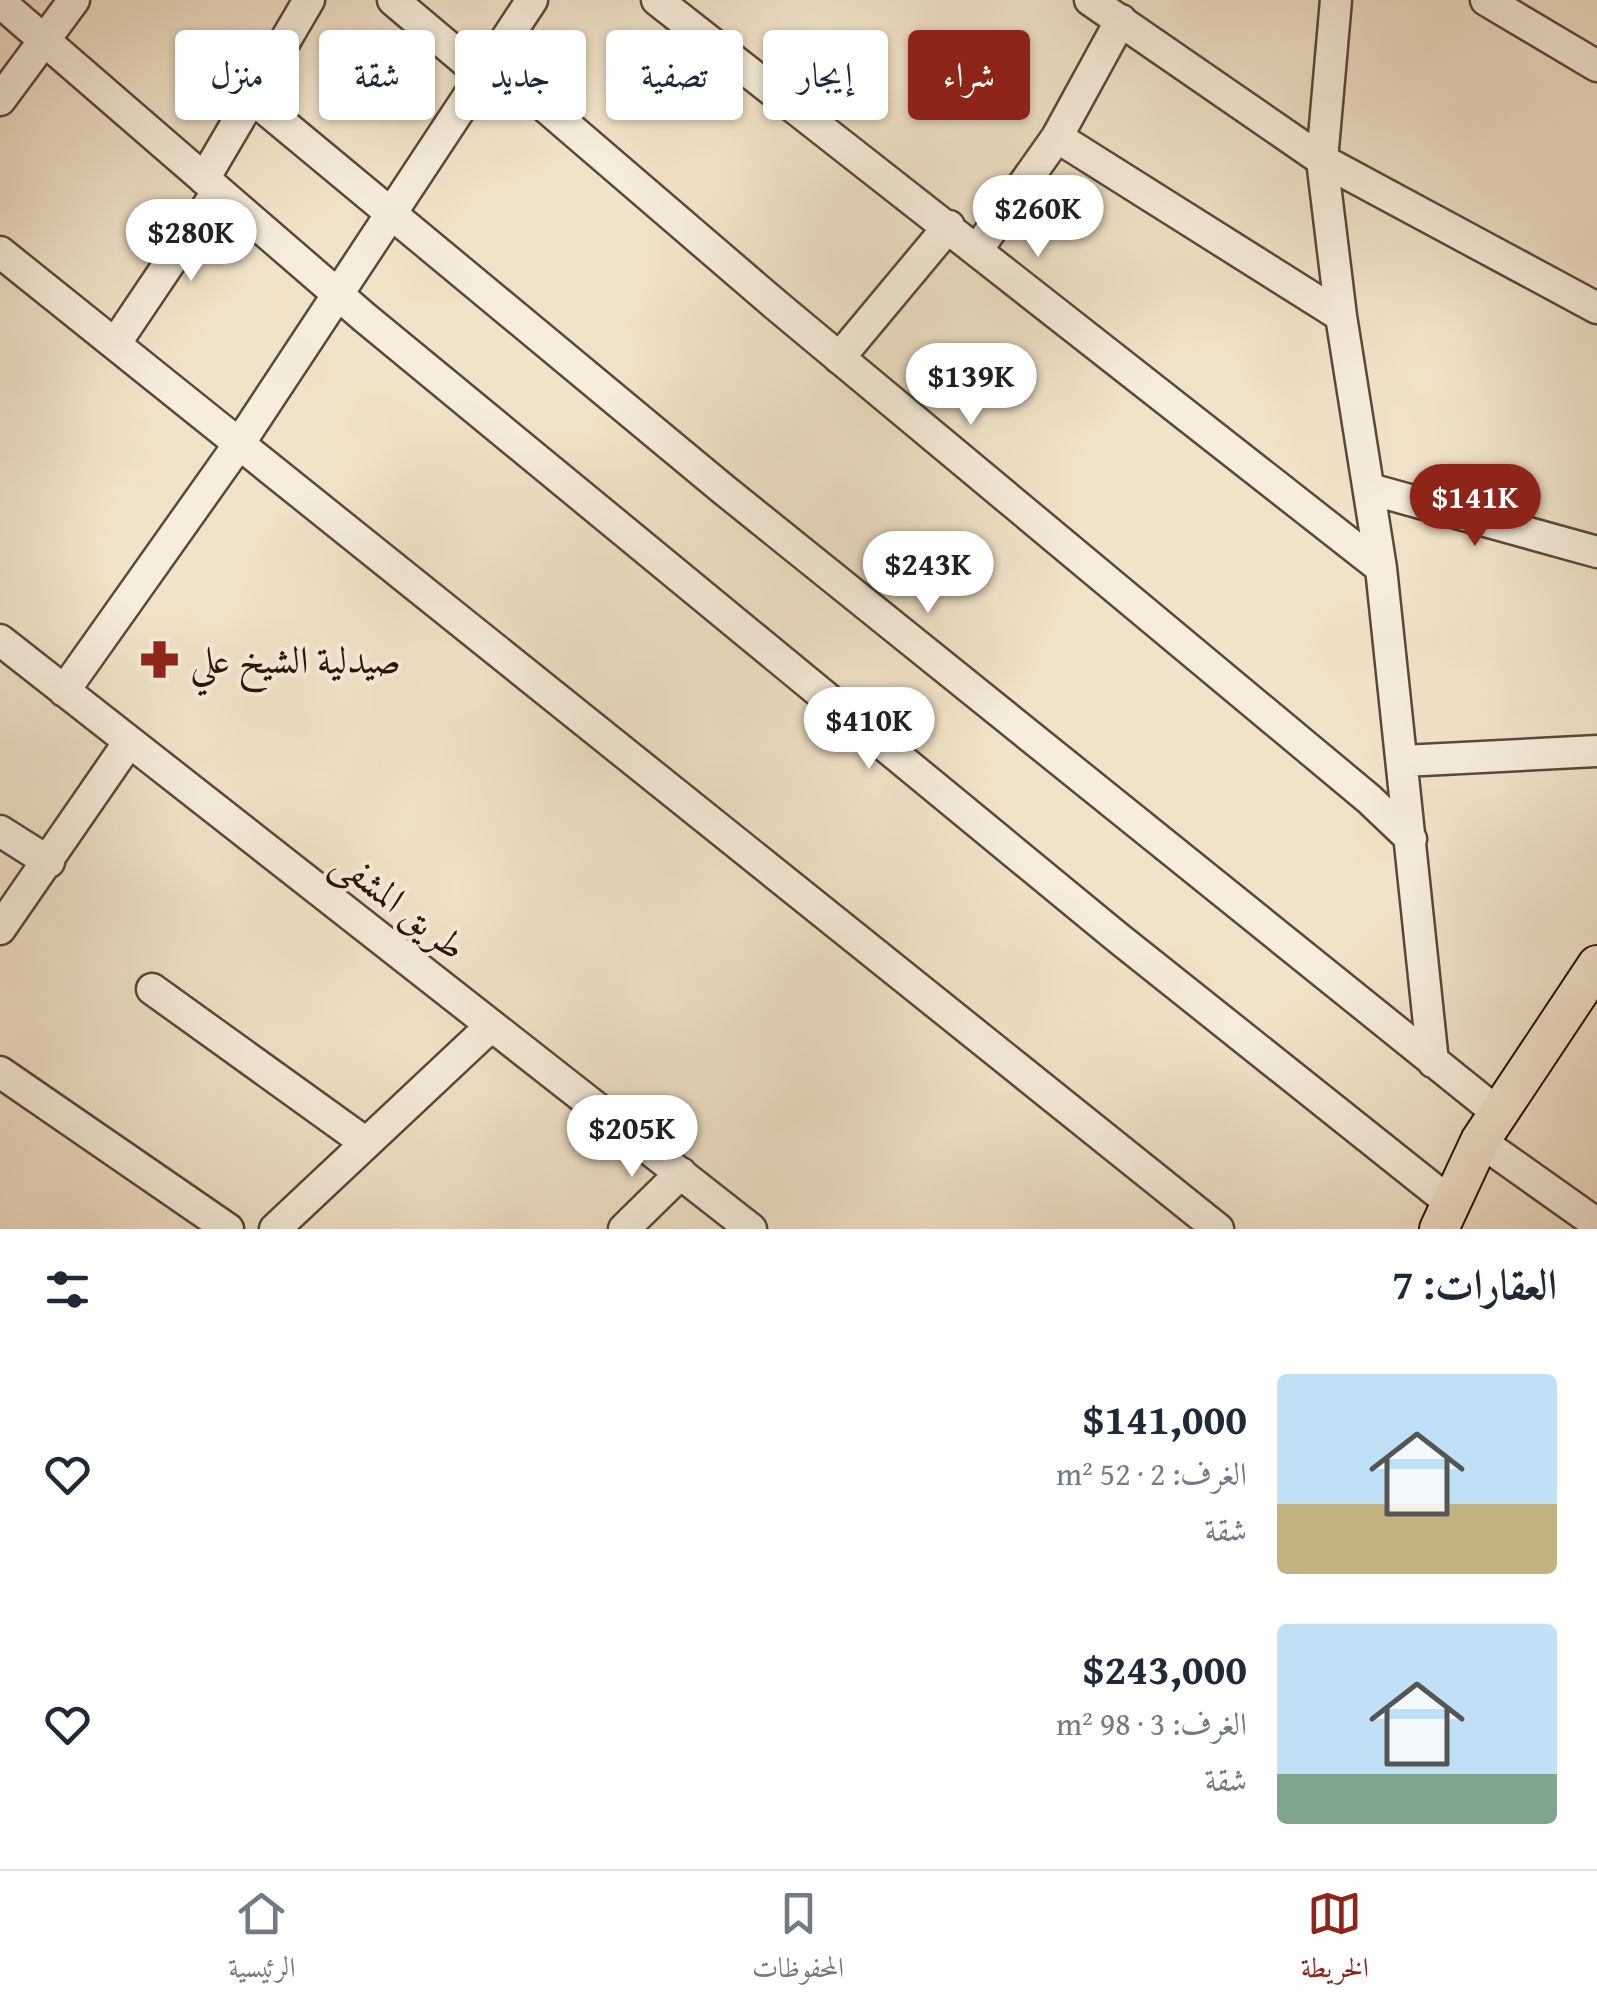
<!DOCTYPE html>
<html lang="ar">
<meta charset="utf-8">
<style>
:root{--surface:#fff;--page:#f2f2f3;--text:#1f2937;--muted:#747a83;--line:#e0e1e3;--accent:#8f2418}
body{margin:0;font-family:"Gentium Book Plus",Amiri,serif;background:var(--page);color:var(--text);direction:rtl;height:100vh;display:flex;flex-direction:column;font-size:38px;white-space:nowrap}
*{box-sizing:border-box;margin:0}
p{font-size:32px;color:var(--muted)}
.icon{flex:none;width:55px;height:55px;fill:none;stroke:currentColor;stroke-width:2;stroke-linecap:round;stroke-linejoin:round}
.map{position:relative;height:1229px;overflow:hidden;direction:ltr}
.sheet{display:flex;flex-direction:column;background:var(--surface);flex:1}
.sheet>*{flex:none}
.hud{position:absolute;left:30px;top:30px;width:1000px;height:90px;direction:rtl;display:flex;gap:20px}
.price{position:absolute;translate:-50% -85px;padding:0 22px;border-radius:35px;background:#fff;color:#222;font-size:32px;line-height:65px;filter:drop-shadow(0 2px 5px #0008)}
.price::after{content:'';position:absolute;left:50%;top:60px;width:30px;height:22px;margin-left:-15px;background:inherit;clip-path:polygon(0 0,100% 0,50% 100%)}
.price.current{background:var(--accent);color:#fff}
ul{padding:0;list-style:none}
li{display:flex;align-items:center;gap:30px;height:250px;padding:0 40px}
li span{display:grid;place-items:center;flex:none;width:280px;height:200px;border-radius:10px;color:#555}
li>.icon{margin-inline-start:auto}
span .icon{width:120px;height:120px;fill:#fffc;stroke-width:1}
li b{font-size:42px}
h2{display:flex;justify-content:space-between;align-items:center;height:120px;padding:0 40px;font-size:42px}
.tag{padding:0 35px;border-radius:10px;background:var(--surface);box-shadow:0 2px 8px #0004;font-size:35px;line-height:90px}
.tag.current{background:var(--accent);color:#fff}
.dock{display:flex;justify-content:space-around;align-items:center;height:140px;border-top:2px solid var(--line);background:var(--surface);font-size:28px;color:var(--muted)}
.dock a{display:grid;justify-items:center;gap:5px}
.dock .current{color:var(--accent)}
.map>svg:first-child{display:block}
.lines{fill:none;stroke-linecap:round;stroke-linejoin:round}
.minor-casing{stroke:#5b4738;stroke-width:35}
.major-casing{stroke:#291308;stroke-width:42}
.minor{stroke:#f6eddc;stroke-width:30}
.major{stroke:#f1e3c9;stroke-width:38}
.labels{text-anchor:middle;stroke-width:8;stroke-linejoin:round;paint-order:stroke}
.poi-label{font-size:38px;fill:#291308;stroke:#f6eddc;text-anchor:start}
.street-label{font-size:38px;fill:#291308;stroke:#f6eddc}
</style>
<div class="map">
<svg width="1597" height="1229" viewBox="0 0 1597 1229">
<rect width="100%" height="100%" fill="#f1e3c9"/>
<filter id="stains"><feTurbulence type="fractalNoise" baseFrequency=".002" numOctaves="4"/><feColorMatrix values="0 0 0 0 .2 0 0 0 0 .09 0 0 0 0 .02 0 0 0 .5 -.17"/></filter>
<radialGradient id="worn" r=".72"><stop offset=".6" stop-color="#630" stop-opacity="0"/><stop offset="1" stop-color="#630" stop-opacity=".3"/></radialGradient>
<g class="lines">
<defs>
<path id="minor" d="M393,0L482,75
M657,0L1381,568
M1090,0L1322,160L1597,308
M1336,0L1322,160L1341,316L1381,568L1433,1062
M1486,0L1597,66
M0,2L364,317L1117,937L1442,1196
M492,61L776,305L1369,799L1411,839
M253,99L723,489L1498,1113
M0,100L74,0
M1057,137L1341,316
M204,179L309,0
M977,250L1057,137L1121,20
M0,252L1218,1229
M115,344L218,191
M839,358L949,226
M1370,489L1597,552
M0,640L751,1229
M64,691L239,444L532,0
M1403,761L1597,751
M0,831L49,862
M0,929L129,742
M152,989L366,1143
M0,1072L228,1229
M1480,1141L1597,1224
M275,1229L491,1026
M624,1229L681,1173"/>
<path id="major" d="M1439,1229L1480,1141L1597,965"/>
</defs>
<use href="#minor" class="minor-casing"/>
<use href="#major" class="major-casing"/>
<use href="#minor" class="minor"/>
<use href="#major" class="major"/>
</g>
<defs>
<symbol id="pharmacy-bare" viewBox="-9 -9 18 18"><path d="M-2-6h4v4h4v4h-4v4h-4v-4h-4v-4h4Z" fill="#8f2418" stroke="#f6eddc" stroke-width="2.5" paint-order="stroke"/></symbol>
</defs>
<g fill-rule="evenodd">
<use href="#pharmacy-bare" x="132" y="632" width="55" height="55"/>
</g>
<g class="labels">
<g class="poi-label">
<text x="190" y="673">صيدلية الشيخ علي</text>
</g>
<g class="street-label">
<text transform="translate(400 904) rotate(38)" y="13">طريق المشفى</text>
</g>
</g>
<rect width="100%" height="100%" filter="url(#stains)"/>
<rect width="100%" height="100%" fill="url(#worn)"/>
</svg>
<b class="price" style="left:1038px;top:260px">$260K</b>
<b class="price" style="left:191px;top:284px">$280K</b>
<b class="price" style="left:971px;top:428px">$139K</b>
<b class="price current" style="left:1475px;top:549px">$141K</b>
<b class="price" style="left:928px;top:616px">$243K</b>
<b class="price" style="left:869px;top:772px">$410K</b>
<b class="price" style="left:632px;top:1180px">$205K</b>
<div class="hud">
<a class="tag current">شراء</a>
<a class="tag">إيجار</a>
<a class="tag">تصفية</a>
<a class="tag">جديد</a>
<a class="tag">شقة</a>
<a class="tag">منزل</a>
</div>
</div>
<section class="sheet">
<h2>العقارات: 7<svg class="icon" aria-label="filters" viewBox="0 0 24 24"><path d="M4 7h16M4 17h16"/><circle cx="9" cy="7" r="2"/><circle cx="15" cy="17" r="2"/></svg></h2>
<ul>
<li><span style="background:linear-gradient(#bfe0f5 65%,#c2b280 0)"><svg class="icon" aria-label="home" viewBox="0 0 24 24"><path d="M3 11l9-7 9 7M6 9v11h12V9"/></svg></span><div><b>$141,000</b><p>الغرف: 2 · 52 m²</p><p>شقة</p></div><svg class="icon" aria-label="heart" viewBox="0 0 24 24"><path d="M12 20l-8-8c-3-5 5-10 8-4 3-6 11-1 8 4z"/></svg></li>
<li><span style="background:linear-gradient(#bfe0f5 75%,#7fa58c 0)"><svg class="icon" aria-label="home" viewBox="0 0 24 24"><path d="M3 11l9-7 9 7M6 9v11h12V9"/></svg></span><div><b>$243,000</b><p>الغرف: 3 · 98 m²</p><p>شقة</p></div><svg class="icon" aria-label="heart" viewBox="0 0 24 24"><path d="M12 20l-8-8c-3-5 5-10 8-4 3-6 11-1 8 4z"/></svg></li>
</ul>
</section>
<nav class="dock">
<a class="current"><svg class="icon" aria-label="map" viewBox="0 0 24 24"><path d="M3 6l6-2 6 2 6-2v14l-6 2-6-2-6 2zM9 4v14M15 6v14"/></svg>الخريطة</a>
<a><svg class="icon" aria-label="saved" viewBox="0 0 24 24"><path d="M7 4h10v16l-5-4-5 4z"/></svg>المحفوظات</a>
<a><svg class="icon" aria-label="home" viewBox="0 0 24 24"><path d="M3 11l9-7 9 7M6 9v11h12V9"/></svg>الرئيسية</a>
</nav>
